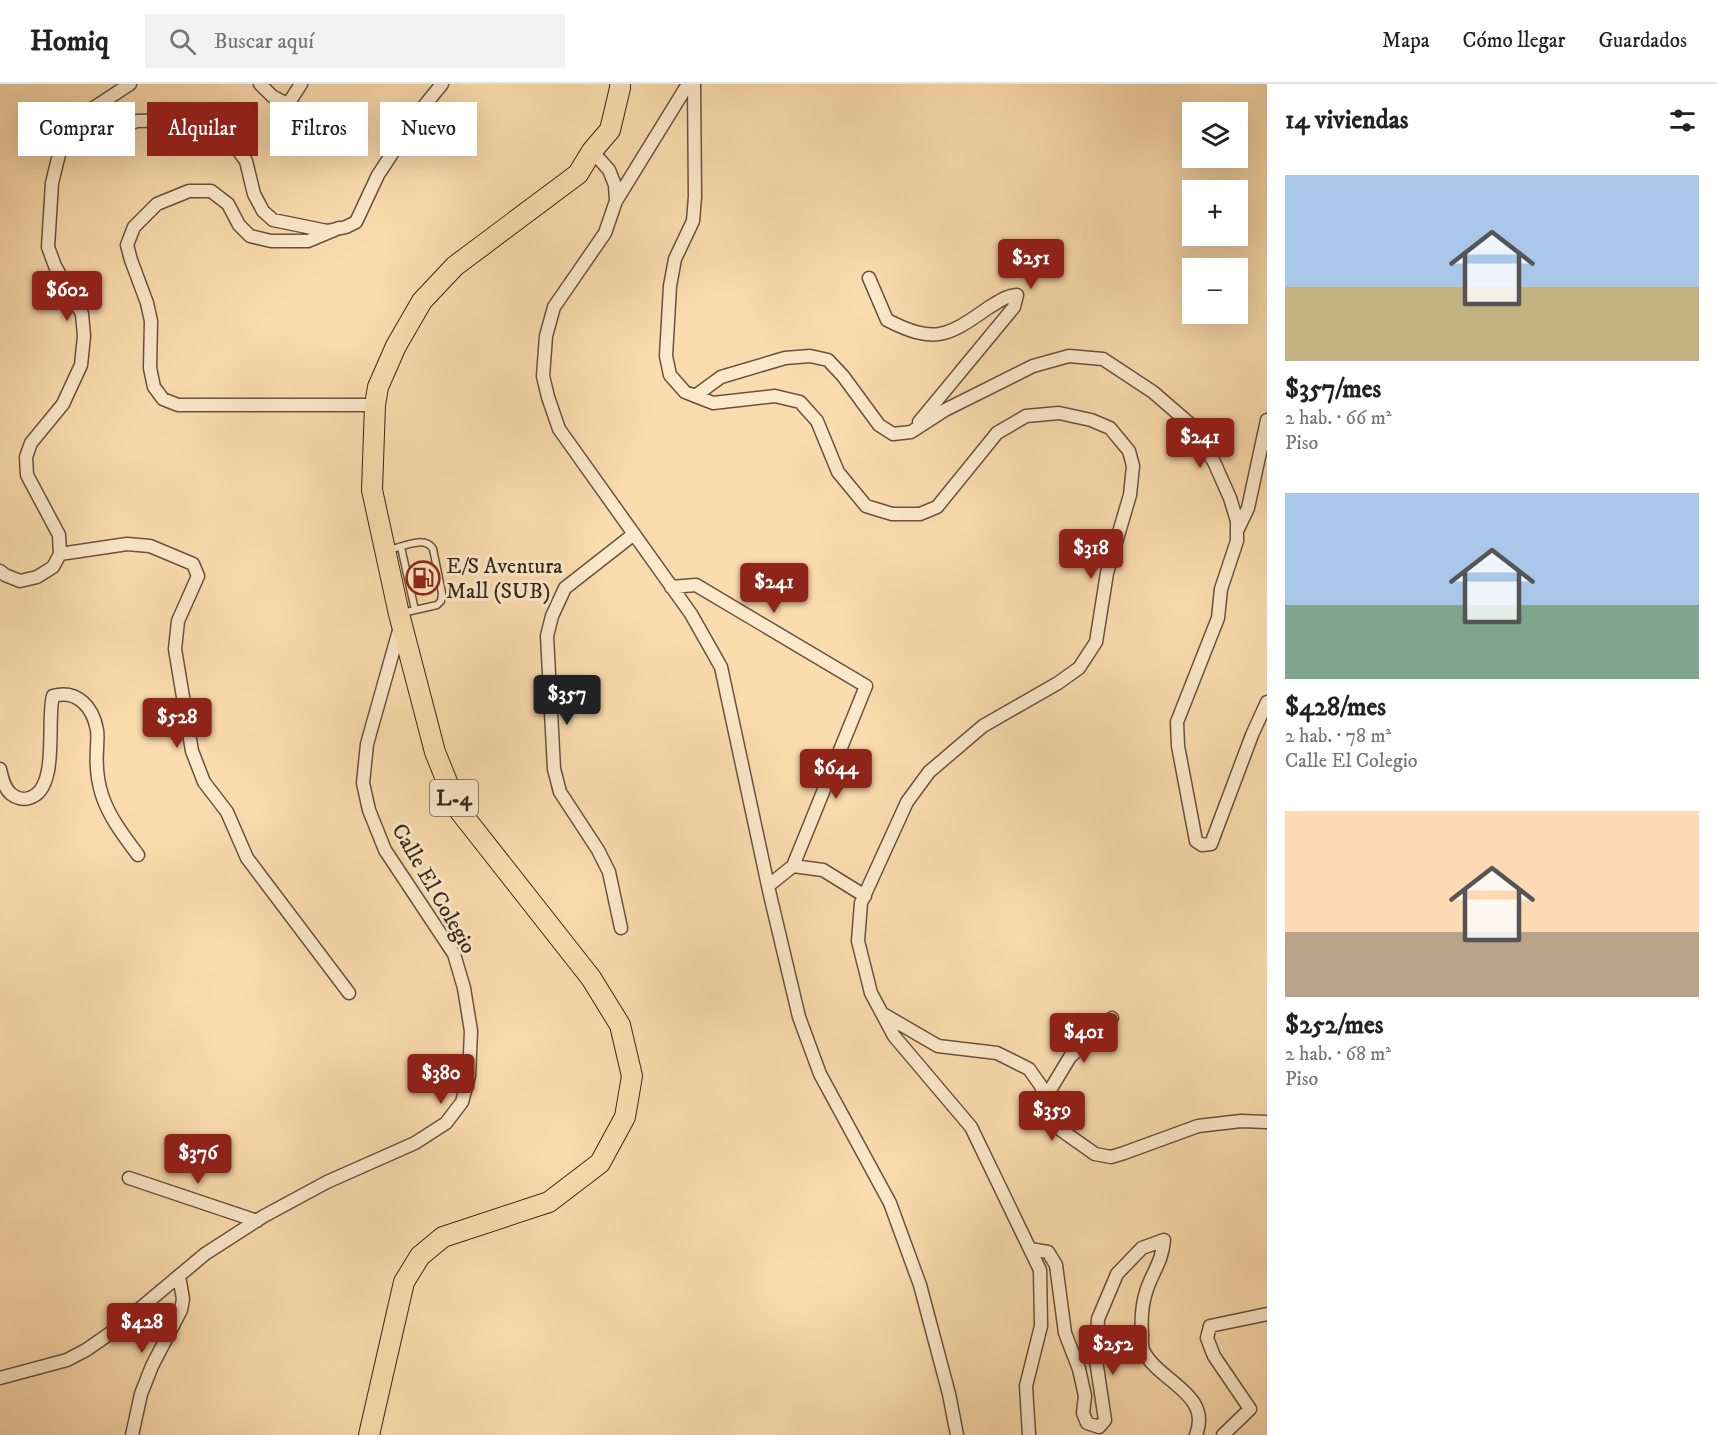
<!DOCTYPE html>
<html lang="es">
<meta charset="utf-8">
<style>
:root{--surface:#fff;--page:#f2f2f2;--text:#222;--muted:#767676;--line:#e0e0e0;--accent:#8f2418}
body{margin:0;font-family:"IM FELL DW Pica",serif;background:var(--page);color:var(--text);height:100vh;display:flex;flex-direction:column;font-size:22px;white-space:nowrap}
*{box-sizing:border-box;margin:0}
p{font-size:20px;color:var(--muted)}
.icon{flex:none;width:33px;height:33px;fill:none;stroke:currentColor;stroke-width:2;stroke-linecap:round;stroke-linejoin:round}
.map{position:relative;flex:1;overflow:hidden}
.sheet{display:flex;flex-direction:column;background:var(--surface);width:450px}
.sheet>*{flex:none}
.top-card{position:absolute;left:18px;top:18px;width:570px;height:54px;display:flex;gap:12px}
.buttons{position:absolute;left:1182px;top:18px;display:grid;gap:12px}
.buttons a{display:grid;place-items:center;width:66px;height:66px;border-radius:0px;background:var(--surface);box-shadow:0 6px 24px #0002;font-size:30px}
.price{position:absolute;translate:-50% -51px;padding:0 14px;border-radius:6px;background:var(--accent);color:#fff;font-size:20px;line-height:39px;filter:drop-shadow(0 2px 3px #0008)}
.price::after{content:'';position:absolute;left:50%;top:36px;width:18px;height:14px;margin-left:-9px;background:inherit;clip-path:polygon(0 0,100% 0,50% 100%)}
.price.current{background:#222;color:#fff}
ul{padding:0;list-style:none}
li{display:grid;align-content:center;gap:12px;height:318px;padding:0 18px}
li span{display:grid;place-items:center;height:186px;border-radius:0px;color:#555}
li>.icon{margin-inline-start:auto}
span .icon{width:108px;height:108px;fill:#fffc;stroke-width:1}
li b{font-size:26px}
h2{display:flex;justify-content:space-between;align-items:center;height:72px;padding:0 18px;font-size:26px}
.chip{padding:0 21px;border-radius:0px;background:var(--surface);box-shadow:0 6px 24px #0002;font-size:21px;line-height:54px}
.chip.current{background:var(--accent);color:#fff}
header{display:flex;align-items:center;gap:36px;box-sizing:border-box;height:84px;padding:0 30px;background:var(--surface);border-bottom:2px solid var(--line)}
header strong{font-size:28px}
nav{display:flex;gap:33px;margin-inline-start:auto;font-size:21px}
.search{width:420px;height:54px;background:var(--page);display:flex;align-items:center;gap:15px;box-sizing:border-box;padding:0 21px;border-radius:0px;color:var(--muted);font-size:22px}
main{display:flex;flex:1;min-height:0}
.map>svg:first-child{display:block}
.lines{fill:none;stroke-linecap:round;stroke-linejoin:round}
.lane-casing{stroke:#68533f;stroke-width:9}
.street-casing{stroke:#68533f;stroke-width:15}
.primary-casing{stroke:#37251a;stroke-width:22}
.lane{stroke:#fce8ca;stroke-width:6}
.street{stroke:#fce8ca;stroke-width:12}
.primary{stroke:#fbdcae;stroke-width:20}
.labels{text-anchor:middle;stroke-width:6;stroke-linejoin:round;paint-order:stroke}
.shield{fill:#fce8ca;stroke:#72604f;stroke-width:1.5}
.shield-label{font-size:21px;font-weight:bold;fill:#37251a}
.poi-label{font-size:22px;fill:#37251a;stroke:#fce8ca;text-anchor:start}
.street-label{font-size:22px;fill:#37251a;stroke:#fce8ca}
</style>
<header>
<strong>Homiq</strong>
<div class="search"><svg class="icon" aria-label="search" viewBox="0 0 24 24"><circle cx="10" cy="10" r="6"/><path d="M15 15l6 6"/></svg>Buscar aquí</div>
<nav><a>Mapa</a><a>Cómo llegar</a><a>Guardados</a></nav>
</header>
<main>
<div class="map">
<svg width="1267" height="1351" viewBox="0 0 1267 1351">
<rect width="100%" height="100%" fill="#fbdcae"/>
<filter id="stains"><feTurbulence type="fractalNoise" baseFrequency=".00333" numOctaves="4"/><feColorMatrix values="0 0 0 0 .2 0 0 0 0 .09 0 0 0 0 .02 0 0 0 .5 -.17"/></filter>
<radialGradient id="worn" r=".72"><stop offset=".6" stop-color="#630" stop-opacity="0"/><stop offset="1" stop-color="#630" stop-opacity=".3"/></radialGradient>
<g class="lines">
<defs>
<path id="lane" d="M401,463L415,526
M389,466C402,463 425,451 433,465L442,509L441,517L437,521L402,529"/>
<path id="street" d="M260,0L272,12L285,19L290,17L301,0
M694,0L695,113L693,137L675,175L670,202L666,272L670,291L685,308L713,319L775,312L800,318L817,337L838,388L866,422L892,430H920L937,423L997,349L1026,332L1059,329L1091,336L1110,344L1129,367L1133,382L1130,411L1107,489L1096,558L1079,584L1058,599L983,642L929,688L907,718L861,819L858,857L871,909L894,952L971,1043L1040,1186L1041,1242L1026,1302L1029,1351
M62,61L137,37L172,36L213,46L233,59L246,77L254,110L263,127L273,136L327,147L346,143L356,138L378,91L420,27L442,0
M592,67L609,86L615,101L616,117L605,149L554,223L546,252L543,292L548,313L559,345L691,530L721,583L770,811L799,933L820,990L890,1119L920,1201L949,1310L957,1351
M616,117L688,0
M339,144L308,157H271L250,152L239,141L228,120L211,107H189L157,120L134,143L127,161L131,176L147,219L151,237L150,284L154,303L163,315L178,321H375
M869,194L887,236C934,260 947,253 988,224C998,218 1005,212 1017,211L1014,223L919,338
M695,312L721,293L785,274L810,272L828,276L843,292L879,341L893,350L911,348L945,326L1033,282L1069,272L1103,275L1153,308L1190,340L1214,378L1230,414L1237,437V457L1221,505L1218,534L1177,638L1178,662L1196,757L1202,761L1211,760L1252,651L1267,618
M1238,445L1248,424L1267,336
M60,470L127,460L150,462L193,480L198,492L178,537L175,565L192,667L204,698L227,728L247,774L349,909
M0,487L5,491L20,497L37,493L53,483L60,470L59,451L27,391L26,373L31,359L63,320L81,281L84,252L82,230L55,182L48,163L52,99L61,62L92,25L130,0
M671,503L696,501L866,602L793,782L768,802
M0,685C2,694 4,704 11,710C16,714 23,716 29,714C60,706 46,636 53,612C77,605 93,623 97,646C98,652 97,659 97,665C96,680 97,696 102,711C109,733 124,752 138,771
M793,782L823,786L865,812
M621,844L609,788L598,766L560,708L554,685L547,552L552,532L565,504L634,450
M883,930L938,962L997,969L1029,985L1041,1002L1049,1032L1061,1046L1095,1070L1111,1073L1124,1069L1198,1042L1241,1037L1267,1038
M1044,1016L1070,973L1112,934
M129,1094L257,1137
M1030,1165L1048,1168L1056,1181L1065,1249L1079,1285L1085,1312L1083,1329L1087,1339L1099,1343L1105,1336L1096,1276L1098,1235L1117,1190L1142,1164L1164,1156C1162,1179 1152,1188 1146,1208C1142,1221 1141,1236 1142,1250C1142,1255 1141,1263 1144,1268C1160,1298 1212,1310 1196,1351
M0,1294L67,1276L86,1266L112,1248L205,1170L264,1132L327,1098L415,1059L446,1039L462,1018L469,992L471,947L464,904L454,870L385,766L369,726L363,699L367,660L400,543
M132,1351L141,1310L152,1282L181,1226L183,1215L179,1192
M1223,1351L1250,1325L1214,1272L1207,1254L1210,1242L1267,1230"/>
<path id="primary" d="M369,1351L404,1198L420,1172L443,1153L549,1118L600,1079L625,1033L632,992L620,941L591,894L458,725L435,668L399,530L372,406L375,321L378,303L396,262L422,217L455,182L578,90L592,67L610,46L620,4V0"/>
</defs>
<use href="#lane" class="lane-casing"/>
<use href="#street" class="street-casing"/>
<use href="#primary" class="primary-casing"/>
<use href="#lane" class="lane"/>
<use href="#street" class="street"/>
<use href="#primary" class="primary"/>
</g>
<defs>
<symbol id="fuel-ring" viewBox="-11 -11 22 22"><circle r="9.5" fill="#fce8ca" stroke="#8f2418" stroke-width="1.5"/><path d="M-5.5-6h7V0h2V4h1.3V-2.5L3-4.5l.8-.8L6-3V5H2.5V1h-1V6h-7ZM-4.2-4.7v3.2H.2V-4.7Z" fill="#8f2418"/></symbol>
</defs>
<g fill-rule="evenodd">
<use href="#fuel-ring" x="404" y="475" width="38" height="38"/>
</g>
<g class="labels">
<rect class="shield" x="430" y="696" width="48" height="36" rx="4.5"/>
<g class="shield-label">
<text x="454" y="721">L-4</text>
</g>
<g class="poi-label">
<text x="446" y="489">E/S Aventura<tspan x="446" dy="25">Mall (SUB)</tspan></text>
</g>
<g class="street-label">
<text transform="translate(435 804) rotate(60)" y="8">Calle El Colegio</text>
</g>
</g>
<rect width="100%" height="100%" filter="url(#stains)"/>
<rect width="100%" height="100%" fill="url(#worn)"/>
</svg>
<div class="buttons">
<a><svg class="icon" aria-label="layers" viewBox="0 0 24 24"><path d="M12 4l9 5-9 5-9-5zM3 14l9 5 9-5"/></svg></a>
<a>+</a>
<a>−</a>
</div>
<b class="price" style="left:1031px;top:206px">$251</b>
<b class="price" style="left:67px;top:238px">$602</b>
<b class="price" style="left:1200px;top:385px">$241</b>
<b class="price" style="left:1091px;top:496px">$318</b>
<b class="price" style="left:774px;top:530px">$241</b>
<b class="price current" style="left:567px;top:642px">$357</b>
<b class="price" style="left:177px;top:665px">$528</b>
<b class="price" style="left:836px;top:716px">$644</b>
<b class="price" style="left:1084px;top:980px">$401</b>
<b class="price" style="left:441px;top:1021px">$380</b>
<b class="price" style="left:1052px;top:1058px">$359</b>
<b class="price" style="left:198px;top:1101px">$376</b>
<b class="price" style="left:142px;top:1270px">$428</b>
<b class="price" style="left:1113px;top:1292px">$252</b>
<div class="top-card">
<a class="chip">Comprar</a>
<a class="chip current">Alquilar</a>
<a class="chip">Filtros</a>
<a class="chip">Nuevo</a>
</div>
</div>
<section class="sheet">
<h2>14 viviendas<svg class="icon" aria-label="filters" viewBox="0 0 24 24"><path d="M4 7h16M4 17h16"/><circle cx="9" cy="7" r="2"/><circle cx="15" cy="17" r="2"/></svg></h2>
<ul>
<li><span style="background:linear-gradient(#a9c7e8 60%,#c2b280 0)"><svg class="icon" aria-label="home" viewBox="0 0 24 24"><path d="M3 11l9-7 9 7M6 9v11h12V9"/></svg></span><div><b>$357/mes</b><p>2 hab. · 66 m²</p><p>Piso</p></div></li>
<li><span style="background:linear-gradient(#a9c7e8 60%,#7fa58c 0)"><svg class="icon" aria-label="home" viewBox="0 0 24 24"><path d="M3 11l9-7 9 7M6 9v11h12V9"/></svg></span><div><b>$428/mes</b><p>2 hab. · 78 m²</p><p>Calle El Colegio</p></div></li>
<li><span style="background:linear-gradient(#ffd9b3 65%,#b9a48a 0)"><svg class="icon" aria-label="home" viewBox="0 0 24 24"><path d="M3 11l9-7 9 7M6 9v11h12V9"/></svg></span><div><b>$252/mes</b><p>2 hab. · 68 m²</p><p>Piso</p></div></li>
</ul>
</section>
</main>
